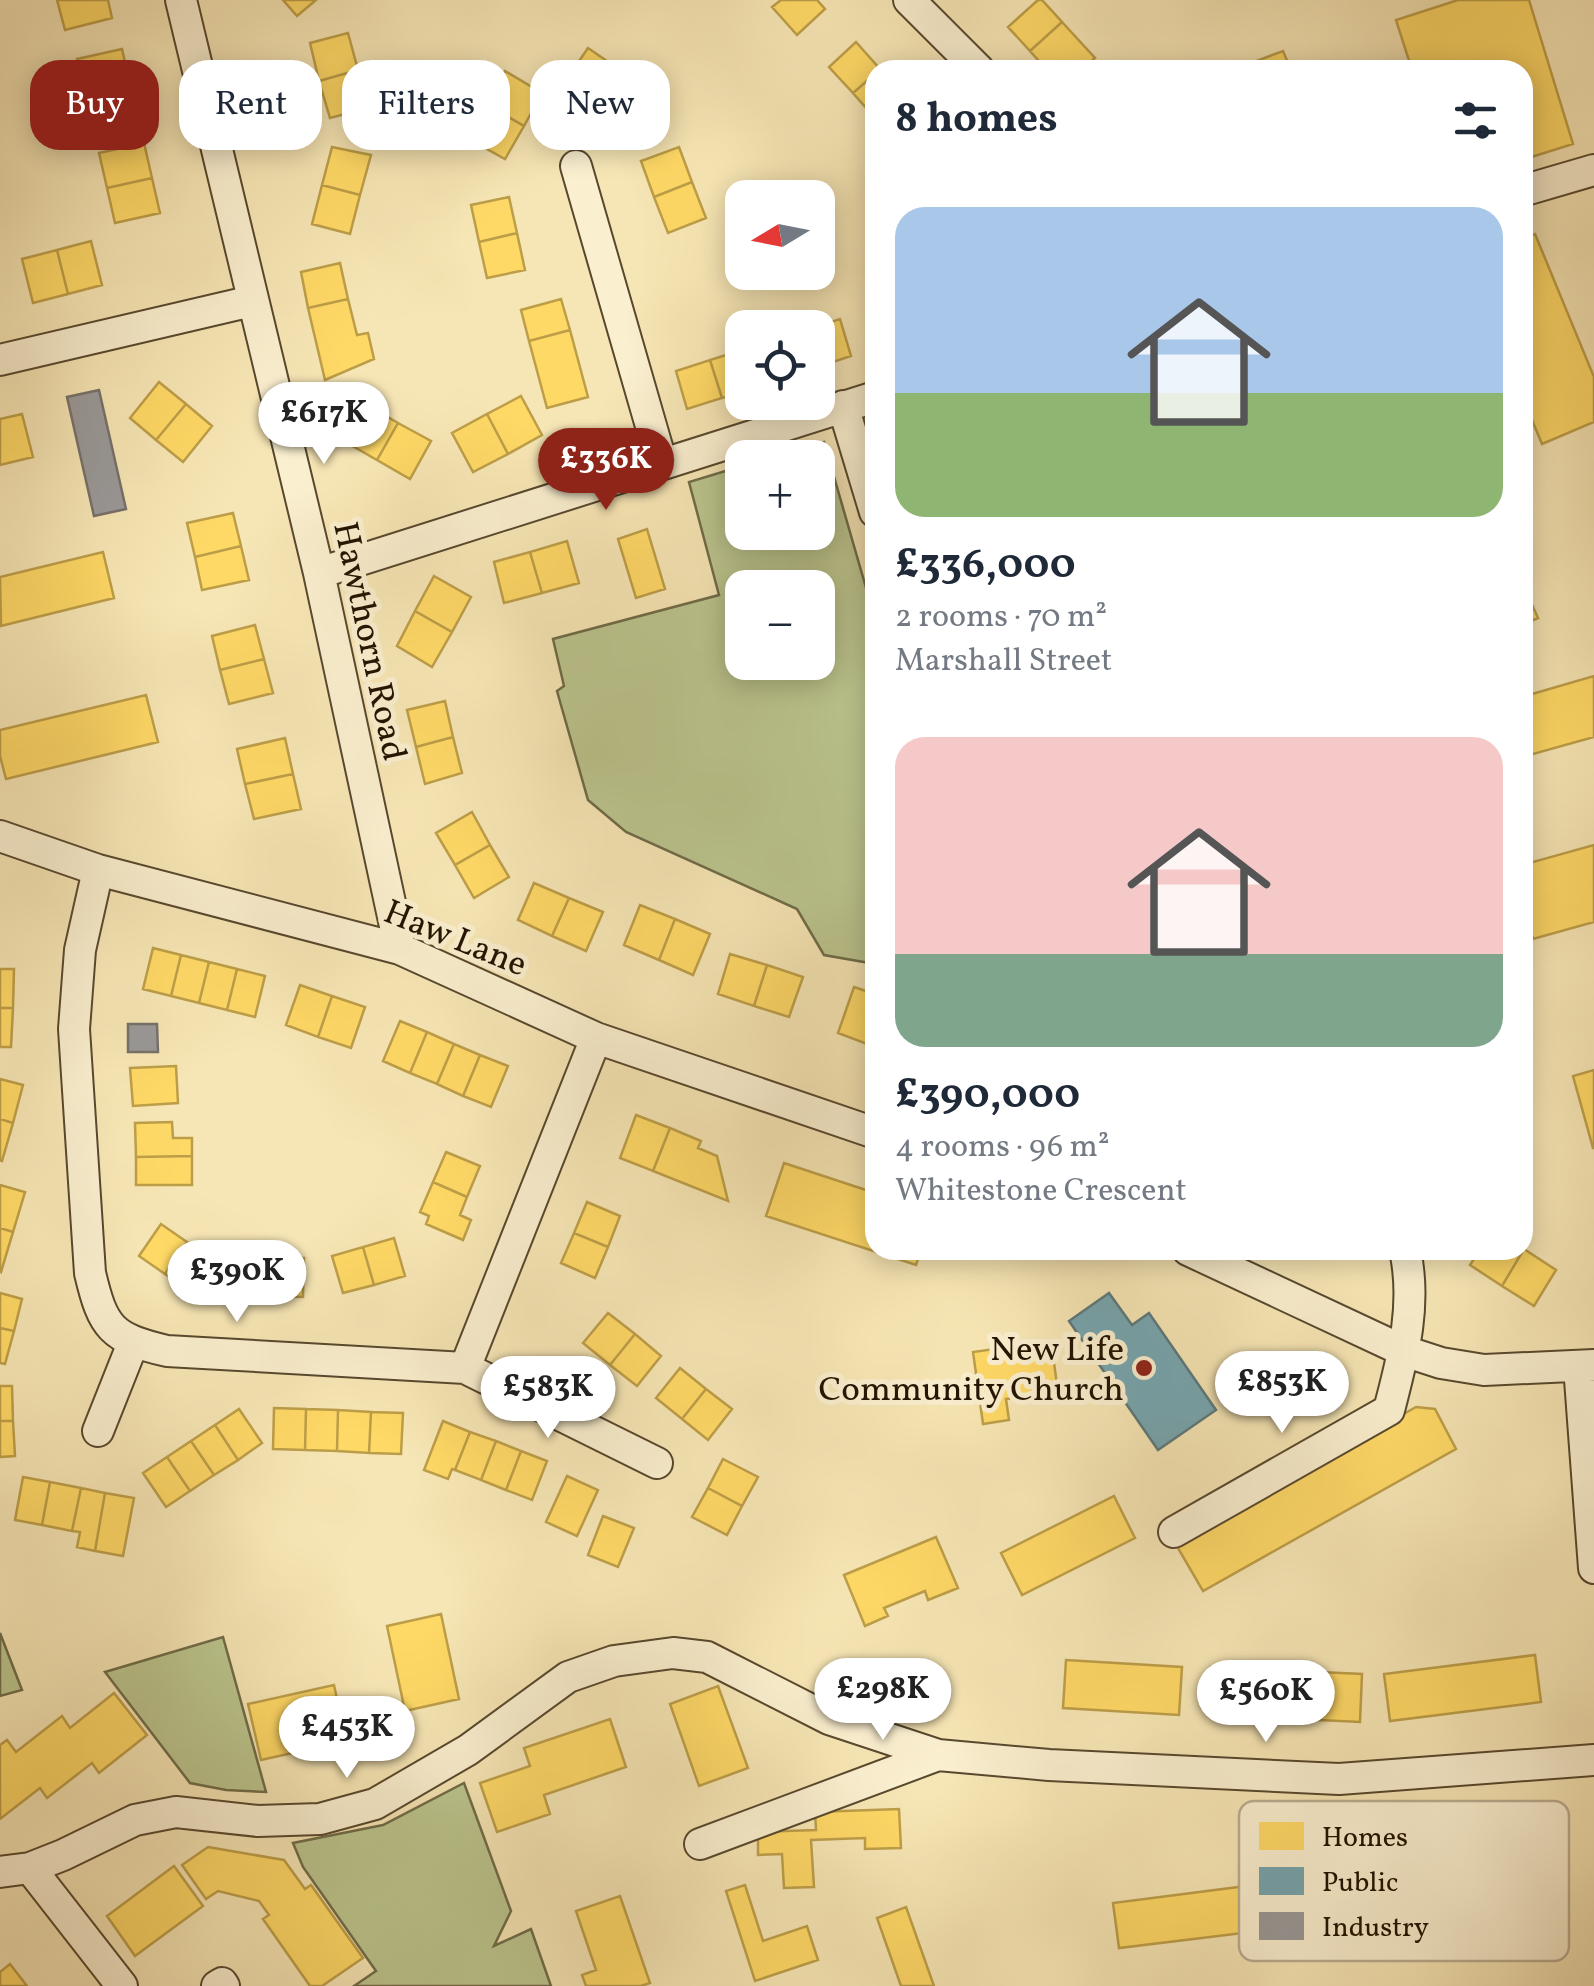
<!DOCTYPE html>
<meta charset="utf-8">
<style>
:root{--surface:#fff;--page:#f2f2f3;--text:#1f2937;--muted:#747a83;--accent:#8f2418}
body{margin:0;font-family:Vollkorn,serif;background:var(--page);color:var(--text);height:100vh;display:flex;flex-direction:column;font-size:38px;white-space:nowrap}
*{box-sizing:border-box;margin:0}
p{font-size:32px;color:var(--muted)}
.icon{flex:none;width:55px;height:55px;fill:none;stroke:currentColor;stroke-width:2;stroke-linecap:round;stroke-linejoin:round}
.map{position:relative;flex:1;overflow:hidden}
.side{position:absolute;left:865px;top:60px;width:668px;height:1200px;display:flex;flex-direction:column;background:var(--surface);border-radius:30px;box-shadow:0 5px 25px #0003}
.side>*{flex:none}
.banner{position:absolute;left:30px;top:60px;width:685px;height:90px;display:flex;gap:20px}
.needle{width:65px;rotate:260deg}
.fabs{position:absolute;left:725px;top:180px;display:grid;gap:20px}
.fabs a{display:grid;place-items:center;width:110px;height:110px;border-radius:20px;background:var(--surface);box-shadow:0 5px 25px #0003;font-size:50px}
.price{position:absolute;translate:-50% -85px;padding:0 22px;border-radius:35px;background:#fff;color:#222;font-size:32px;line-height:65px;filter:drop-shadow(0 2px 5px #0008)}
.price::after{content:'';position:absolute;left:50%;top:60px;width:30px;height:22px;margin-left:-15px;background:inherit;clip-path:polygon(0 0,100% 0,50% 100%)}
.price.selected{background:var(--accent);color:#fff}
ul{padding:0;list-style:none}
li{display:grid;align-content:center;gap:20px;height:530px;padding:0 30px}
li span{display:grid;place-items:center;height:310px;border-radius:30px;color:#555}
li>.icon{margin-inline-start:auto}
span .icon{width:180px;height:180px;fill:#fffc;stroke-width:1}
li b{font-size:42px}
h2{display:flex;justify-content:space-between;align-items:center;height:120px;padding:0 30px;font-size:42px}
.pill{padding:0 35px;border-radius:30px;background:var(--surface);box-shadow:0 5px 25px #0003;font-size:35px;line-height:90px}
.pill.selected{background:var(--accent);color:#fff}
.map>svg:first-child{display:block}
.green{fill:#bbc58e;stroke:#6f6c48;stroke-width:2.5;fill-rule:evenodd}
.homes{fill:#ffd966;stroke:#bd9e48;stroke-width:2.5}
.public{fill:#76a5af;stroke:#5d797b;stroke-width:2.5}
.industry{fill:#999;stroke:#76716b;stroke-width:2.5}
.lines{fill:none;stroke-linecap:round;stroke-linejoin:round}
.minor-casing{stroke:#58482e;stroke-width:34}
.minor{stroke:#faefcf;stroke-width:30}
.poi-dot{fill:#8f2418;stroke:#faefcf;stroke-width:4}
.labels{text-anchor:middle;stroke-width:10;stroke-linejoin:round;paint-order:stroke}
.street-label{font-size:35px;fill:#231301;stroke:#faefcf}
.poi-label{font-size:35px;fill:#231301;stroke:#faefcf;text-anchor:end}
.key{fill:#faefcf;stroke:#baad91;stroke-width:2.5}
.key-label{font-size:28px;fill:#231301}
</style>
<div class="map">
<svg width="1594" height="1986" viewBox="0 0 1594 1986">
<rect width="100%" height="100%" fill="#f7e6b5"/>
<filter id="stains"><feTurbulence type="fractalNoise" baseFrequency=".002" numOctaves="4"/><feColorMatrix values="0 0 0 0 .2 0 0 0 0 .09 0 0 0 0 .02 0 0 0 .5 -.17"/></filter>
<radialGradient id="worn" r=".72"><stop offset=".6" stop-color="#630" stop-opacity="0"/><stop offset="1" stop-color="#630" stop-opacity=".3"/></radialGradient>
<path class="green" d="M824,442L875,619V964L824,955L797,909L626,832L588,800L557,691L564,686L553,639L719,595L689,482L742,466V532H818V458L771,457ZM742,588H818V662H742Z
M0,1633L22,1690L0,1696Z
M223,1637L266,1792L226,1790L190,1783L105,1672Z
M464,1783L511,1911L494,1946L531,1929L551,1986H354L376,1971L303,1867L293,1843L383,1825Z"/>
<path class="homes" d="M57,0H108L112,18L65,30Z
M283,0H316L297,16Z
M781,0H817L825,9L797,35L772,7Z
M1038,0H1042L1062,22L1030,51L1008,27Z
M1458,0H1529L1573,144L1522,160V70H1412L1396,20Z
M1062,22L1095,58L1081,70H1047L1030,51Z
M348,33L358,70L319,81L310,43Z
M856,42L880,69L875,70V74L853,93L829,67Z
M588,48L620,70L596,106L564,83Z
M122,49L130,84L85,94L77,59Z
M1283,51L1291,70H1248L1246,65Z
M358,70L368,108L330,118L319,81Z
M620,70L653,92L628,128L596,106Z
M505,71L542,93L524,126L486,104Z
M875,74V118L853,93Z
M130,84L138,118L93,129L85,94Z
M486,104L524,126L505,159L467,138Z
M144,143L152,178L107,188L99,153Z
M332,147L371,155L360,195L322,185Z
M679,147L692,182L654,197L641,161Z
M152,178L160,213L115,223L107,188Z
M692,182L706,218L668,233L654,197Z
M322,185L360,195L350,234L312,224Z
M509,197L517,233L479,242L471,205Z
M517,233L525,270L487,278L479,242Z
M1535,234L1594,377V422L1542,444L1522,396V239Z
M91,241L102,285L68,294L57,250Z
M57,250L68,294L33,303L22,259Z
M340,263L348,299L308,308L301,272Z
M348,299L357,335L368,333L374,359L325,380L308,308Z
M561,299L570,330L529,341L521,310Z
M840,319L851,356L818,367V328H813Z
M570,330L588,397L547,408L529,341Z
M742,350V392L722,398L710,360Z
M710,360L722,398L687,409L676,371Z
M159,382L186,404L156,440L130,418Z
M521,396L542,435L508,454L487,414Z
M186,404L212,426L183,462L156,440Z
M365,404L398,423L377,460L344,441Z
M22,414L33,457L0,465V419Z
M487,414L508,454L473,472L452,433Z
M398,423L431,441L410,479L377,460Z
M233,513L241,546L195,557L187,523Z
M647,529L665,589L636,598L618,539Z
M567,541L579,583L542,593L530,552Z
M241,546L249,580L202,590L195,557Z
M103,552L114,598L1,626L0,577Z
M530,552L542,593L504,603L494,562Z
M434,576L471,597L452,632L415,611Z
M1526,591L1538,618L1522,625V592Z
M415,611L452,632L432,667L397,646Z
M255,625L264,659L220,670L212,636Z
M264,659L273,693L229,704L220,670Z
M1594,676V737L1522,757V697Z
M146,695L158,742L6,779L0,756V730Z
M445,701L453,737L416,747L407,710Z
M453,737L462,773L425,784L416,747Z
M285,738L293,774L245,784L237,749Z
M293,774L301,809L254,819L245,784Z
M472,812L490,845L455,865L436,833Z
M490,845L509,877L474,898L455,865Z
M1594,845V922L1533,939L1522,901V865Z
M534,883L569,898L552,936L518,920Z
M569,898L603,912L586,951L552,936Z
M640,905L675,919L659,960L624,945Z
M675,919L710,934L693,975L659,960Z
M153,948L181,955L171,996L143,989Z
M730,954L767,965L754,1006L718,994Z
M181,955L209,962L199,1003L171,996Z
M209,962L237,969L227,1010L199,1003Z
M767,965L803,977L789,1017L754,1006Z
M0,969H14L13,1008H0Z
M237,969L265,976L255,1017L227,1010Z
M300,985L332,996L318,1037L286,1025Z
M854,987L875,994V1047L838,1033Z
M332,996L365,1007L351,1048L318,1037Z
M0,1008H13L11,1047H0Z
M400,1021L427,1032L410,1073L383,1061Z
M427,1032L454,1044L437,1084L410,1073Z
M454,1044L480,1055L463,1096L437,1084Z
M480,1055L508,1066L491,1107L463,1096Z
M176,1066L178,1103L133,1106L130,1068Z
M1594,1070V1148H1593L1573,1076Z
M0,1079L23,1085L13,1123L0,1119Z
M636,1115L670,1128L653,1171L620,1158Z
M0,1119L13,1123L2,1161L0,1160Z
M172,1122L173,1138H192V1156L136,1157L135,1123Z
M670,1128L701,1141L698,1148L717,1156L728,1201L653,1171Z
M446,1152L480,1166L467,1197L433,1182Z
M192,1156V1185H136V1157Z
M784,1163L875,1193V1250H921L916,1265L766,1216Z
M433,1182L467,1197L460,1215L471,1220L463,1240L426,1224L429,1216L420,1212Z
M0,1185L25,1192L13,1232L0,1228Z
M587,1202L620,1216L608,1247L574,1233Z
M161,1224L187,1242L165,1274L139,1256Z
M0,1228L13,1232L1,1272L0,1271Z
M574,1233L608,1247L595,1278L561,1263Z
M394,1238L405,1276L374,1285L363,1247Z
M187,1242L214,1260L191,1292L165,1274Z
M363,1247L374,1285L343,1293L332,1256Z
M1524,1249L1502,1286L1470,1265L1480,1250Z
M1524,1249L1556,1270L1534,1306L1502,1286Z
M241,1257H273L272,1296L241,1295Z
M273,1257L304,1258L303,1297L272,1296Z
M0,1293L22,1299L14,1331L0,1328Z
M608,1313L635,1334L610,1365L583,1343Z
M0,1328L14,1331L5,1364L0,1363Z
M635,1334L661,1356L637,1386L610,1365Z
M1051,1341L1058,1392L1006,1399L1009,1420L983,1424L973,1352Z
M680,1368L706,1389L682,1419L656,1398Z
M0,1386H12L13,1421H0Z
M706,1389L732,1409L708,1440L682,1419Z
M1416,1407L1435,1409L1456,1449L1203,1591L1175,1543Z
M274,1408L306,1409L305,1450L273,1449Z
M239,1409L262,1443L238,1460L215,1425Z
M306,1409L338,1410L337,1451L305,1450Z
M338,1410L371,1412L369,1453L337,1451Z
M371,1412L403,1413L401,1454L369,1453Z
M0,1421H13L15,1456L0,1457Z
M443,1421L470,1432L455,1470L452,1469L448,1479L424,1470Z
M215,1425L238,1460L214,1475L191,1441Z
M470,1432L496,1441L481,1480L455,1470Z
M191,1441L214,1475L190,1491L167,1457Z
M496,1441L521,1451L506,1490L481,1480Z
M521,1451L547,1461L532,1500L506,1490Z
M167,1457L190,1491L166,1507L143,1473Z
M723,1459L758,1477L742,1506L708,1488Z
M567,1476L598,1490L577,1536L546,1522Z
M23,1477L50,1482L42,1525L15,1520Z
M50,1482L81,1488L72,1531L42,1525Z
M81,1488L105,1493L95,1551L77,1547L80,1532L72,1531Z
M708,1488L742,1506L727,1535L692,1517Z
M105,1493L134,1498L123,1556L95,1551Z
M1114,1496L1135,1538L1022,1595L1001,1553Z
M603,1516L634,1528L618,1567L588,1555Z
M936,1537L958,1588L928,1600L925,1591L884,1608L888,1616L865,1626L844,1575Z
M441,1614L459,1699L405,1711L387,1626Z
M1535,1655L1541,1702L1390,1721L1384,1674Z
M1066,1660L1182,1667L1179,1715L1063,1708Z
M1211,1667L1362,1674L1360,1722L1209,1715Z
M334,1685L346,1741L261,1760L248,1704Z
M718,1686L748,1768L699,1786L670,1704Z
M114,1693L147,1735L99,1773L92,1763L47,1798L40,1788L0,1819V1745L7,1740L16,1752L62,1716L70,1728Z
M610,1719L626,1767L544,1795L550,1814L497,1832L480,1783L530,1766L524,1748Z
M899,1809L901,1848L865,1849V1838L811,1840L814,1887L784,1888L782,1854L758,1855V1832L816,1830L815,1812Z
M208,1847L284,1860L305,1889L311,1885L363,1958L322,1986H310L263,1919L269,1915L259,1901L218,1891L206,1899L182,1865Z
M174,1866L203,1906L135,1956L107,1916Z
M1262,1884L1268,1930L1119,1948L1113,1903Z
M745,1885L763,1941L807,1926L818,1960L755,1981L726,1891Z
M620,1896L650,1983L641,1986H586L582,1975L596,1970L576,1911Z
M906,1907L934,1986H901L877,1918Z
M10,1964L27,1986H0V1972Z"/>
<path class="public" d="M1109,1293L1132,1325L1149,1313L1216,1410L1158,1450L1069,1321Z"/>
<path class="industry" d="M99,390L126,509L94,516L67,397Z
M128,1024H157L158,1052H128Z"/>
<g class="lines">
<defs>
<path id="minor" d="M181,0L319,573L400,949
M909,0L979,70
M576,166L662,464
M1522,191L1594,170
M0,360L252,301
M843,406L875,512
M319,573L875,397
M0,836L98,870L400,949L596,1038L875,1133
M98,870L80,950L74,1029L90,1273C103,1328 111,1338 167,1351L465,1368L596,1038
M1188,1250L1404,1351L1441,1363L1484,1370L1594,1365
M1579,1366L1594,1568
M465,1368L657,1463
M98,1431L133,1343
M1174,1532L1389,1410C1403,1356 1417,1306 1405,1250
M700,1844L938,1755L1049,1765L1339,1779L1594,1760
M30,1868L122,1986
M0,1872L30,1868L63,1855L135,1820L176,1812L258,1821L320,1819L375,1804L468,1750L568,1677L614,1661L673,1653L707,1657L829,1719L938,1755
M217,1986L222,1983L224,1986"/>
</defs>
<use href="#minor" class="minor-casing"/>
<use href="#minor" class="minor"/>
</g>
<circle class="poi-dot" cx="1144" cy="1368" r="10"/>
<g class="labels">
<g class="street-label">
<text transform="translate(371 641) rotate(78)" y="12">Hawthorn Road</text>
<text transform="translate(456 937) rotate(22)" y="12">Haw Lane</text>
</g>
<g class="poi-label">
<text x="1124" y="1360">New Life<tspan x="1124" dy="40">Community Church</tspan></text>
</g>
</g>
<rect x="1239" y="1801" width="330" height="160" rx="15" class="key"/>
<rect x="1259" y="1822" width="45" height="28" fill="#ffd966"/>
<rect x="1259" y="1867" width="45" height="28" fill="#76a5af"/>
<rect x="1259" y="1912" width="45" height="28" fill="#999"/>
<g class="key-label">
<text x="1322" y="1846">Homes</text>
<text x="1322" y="1891">Public</text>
<text x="1322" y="1936">Industry</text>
</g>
<rect width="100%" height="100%" filter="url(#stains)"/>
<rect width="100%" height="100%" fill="url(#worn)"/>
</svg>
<div class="fabs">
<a><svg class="needle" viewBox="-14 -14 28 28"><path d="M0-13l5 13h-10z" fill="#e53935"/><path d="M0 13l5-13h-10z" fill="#747a83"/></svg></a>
<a><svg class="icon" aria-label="locate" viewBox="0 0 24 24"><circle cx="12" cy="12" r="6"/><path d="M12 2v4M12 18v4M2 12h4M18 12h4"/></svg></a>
<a>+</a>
<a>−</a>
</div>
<b class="price" style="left:324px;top:467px">£617K</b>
<b class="price selected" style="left:606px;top:513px">£336K</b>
<b class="price" style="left:237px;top:1325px">£390K</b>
<b class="price" style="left:1282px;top:1436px">£853K</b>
<b class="price" style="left:548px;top:1441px">£583K</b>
<b class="price" style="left:883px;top:1743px">£298K</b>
<b class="price" style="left:1266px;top:1745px">£560K</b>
<b class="price" style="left:347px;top:1781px">£453K</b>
<div class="banner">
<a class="pill selected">Buy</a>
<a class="pill">Rent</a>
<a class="pill">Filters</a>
<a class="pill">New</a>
</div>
<section class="side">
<h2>8 homes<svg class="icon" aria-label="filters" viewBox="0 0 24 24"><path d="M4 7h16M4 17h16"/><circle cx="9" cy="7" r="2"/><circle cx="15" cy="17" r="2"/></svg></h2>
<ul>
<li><span style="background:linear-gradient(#a9c7e8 60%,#8fb573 0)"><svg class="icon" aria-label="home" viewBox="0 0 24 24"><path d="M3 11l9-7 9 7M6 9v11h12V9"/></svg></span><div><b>£336,000</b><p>2 rooms · 70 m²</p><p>Marshall Street</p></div></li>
<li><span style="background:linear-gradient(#f6c9c9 70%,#7fa58c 0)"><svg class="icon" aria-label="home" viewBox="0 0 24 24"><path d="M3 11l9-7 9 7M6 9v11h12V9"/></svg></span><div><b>£390,000</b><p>4 rooms · 96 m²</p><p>Whitestone Crescent</p></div></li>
</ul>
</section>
</div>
